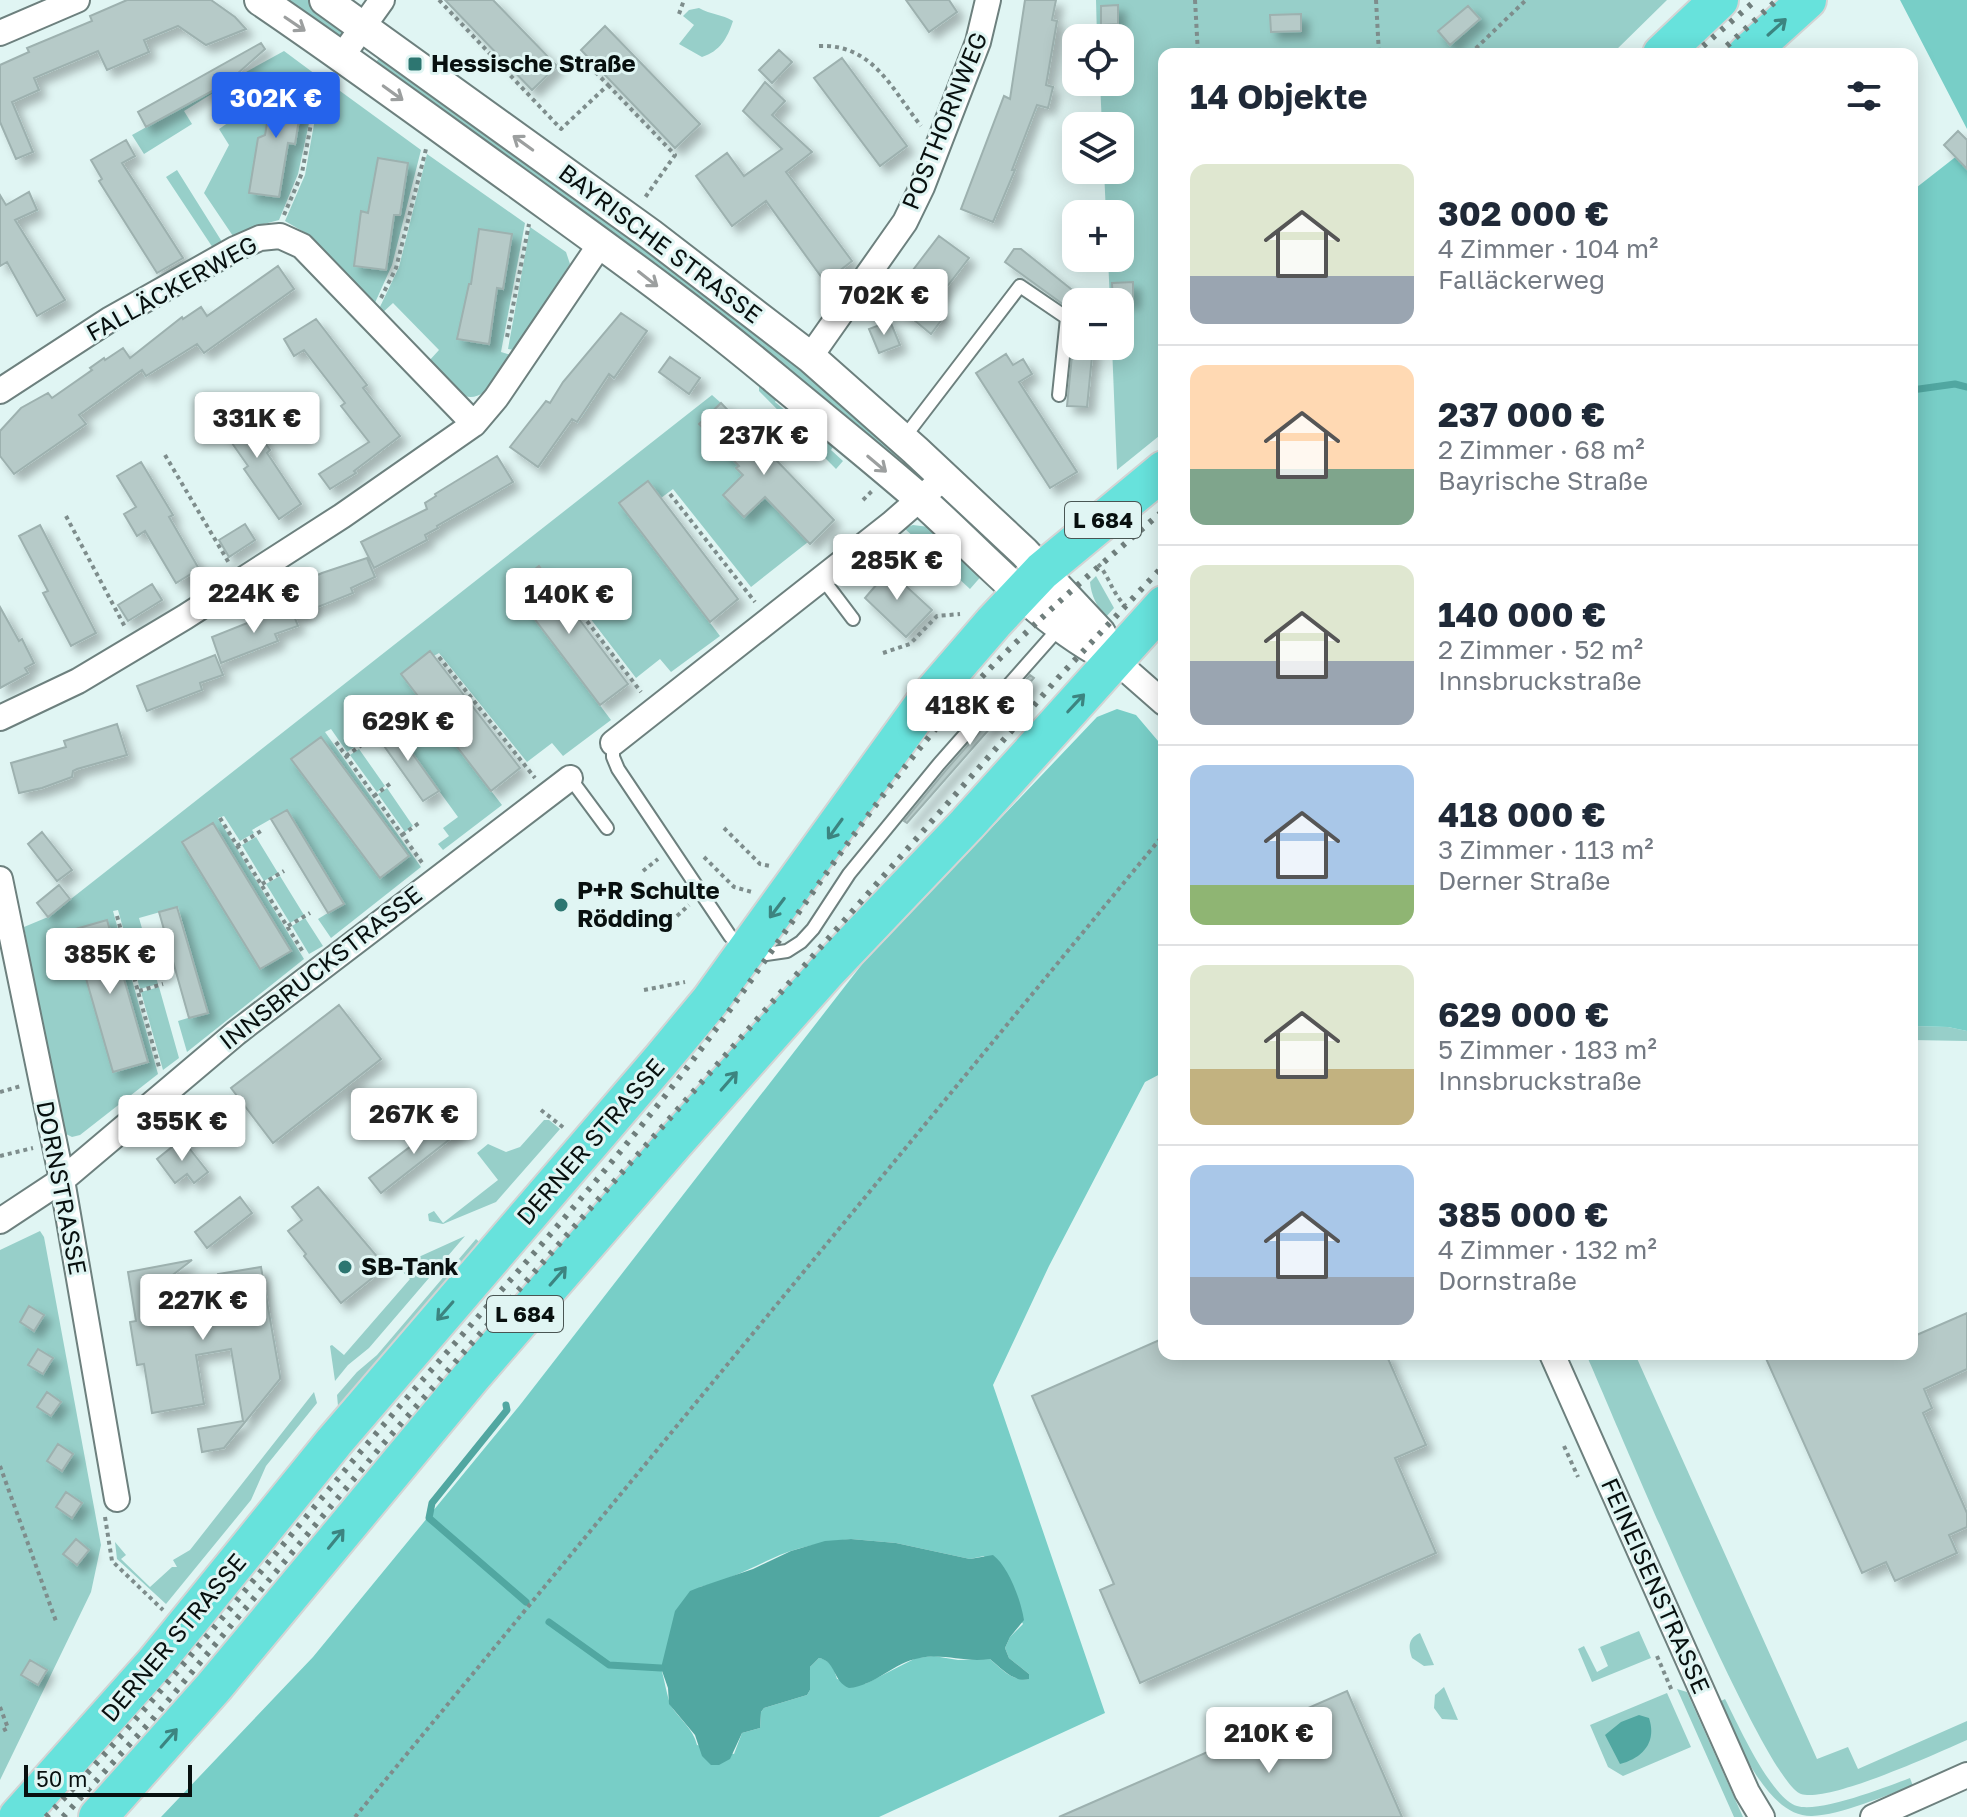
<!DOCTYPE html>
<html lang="de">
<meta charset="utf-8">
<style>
:root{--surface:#fff;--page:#f2f2f3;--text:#1f2937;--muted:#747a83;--line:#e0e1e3;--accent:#2563eb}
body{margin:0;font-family:"Golos Text",sans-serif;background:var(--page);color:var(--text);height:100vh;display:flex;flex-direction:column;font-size:30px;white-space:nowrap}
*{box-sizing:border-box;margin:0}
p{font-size:26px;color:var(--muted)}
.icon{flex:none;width:44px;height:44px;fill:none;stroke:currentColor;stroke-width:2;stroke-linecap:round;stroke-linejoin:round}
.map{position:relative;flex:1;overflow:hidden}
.side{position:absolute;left:1158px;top:48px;width:760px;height:1312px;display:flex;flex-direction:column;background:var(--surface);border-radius:16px;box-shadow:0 4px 20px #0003}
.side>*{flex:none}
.controls{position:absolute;left:1062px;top:24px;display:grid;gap:16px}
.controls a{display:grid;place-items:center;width:72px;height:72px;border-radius:16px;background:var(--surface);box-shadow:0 4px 20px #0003;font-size:40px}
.scale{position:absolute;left:24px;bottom:20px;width:168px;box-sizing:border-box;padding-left:8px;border:4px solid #08100f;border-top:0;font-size:22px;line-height:28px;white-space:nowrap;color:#08100f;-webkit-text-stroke:6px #e0f5f3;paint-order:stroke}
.price{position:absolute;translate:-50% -68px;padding:0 18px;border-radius:8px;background:#fff;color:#222;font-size:26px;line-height:52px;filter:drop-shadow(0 2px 4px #0008)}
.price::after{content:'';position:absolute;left:50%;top:48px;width:24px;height:18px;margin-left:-12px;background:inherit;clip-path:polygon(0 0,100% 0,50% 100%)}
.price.selected{background:var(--accent);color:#fff}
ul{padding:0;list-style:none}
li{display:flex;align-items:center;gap:24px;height:200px;padding:0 32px}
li+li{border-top:2px solid var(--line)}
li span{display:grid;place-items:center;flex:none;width:224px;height:160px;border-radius:16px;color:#555}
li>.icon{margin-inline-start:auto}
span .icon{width:96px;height:96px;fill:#fffc;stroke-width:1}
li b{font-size:34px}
h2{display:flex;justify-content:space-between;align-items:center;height:96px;padding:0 32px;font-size:34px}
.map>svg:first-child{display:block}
.green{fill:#97cfc9}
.forest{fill:#78cec7;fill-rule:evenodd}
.water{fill:#51a7a1}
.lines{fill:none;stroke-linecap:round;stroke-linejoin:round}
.stream{stroke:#51a7a1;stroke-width:7}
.building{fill:#b6cac8;stroke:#9db1af;stroke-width:2;filter:url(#shadow)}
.service-casing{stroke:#6d807e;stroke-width:16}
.minor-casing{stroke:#6d807e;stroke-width:28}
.tertiary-casing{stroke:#6d807e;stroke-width:34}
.primary-casing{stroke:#d3d4d4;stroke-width:42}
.path{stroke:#7e8d8c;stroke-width:4;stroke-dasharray:4 4;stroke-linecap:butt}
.service{stroke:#fff;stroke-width:12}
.minor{stroke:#fff;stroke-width:24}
.tertiary{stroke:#fff;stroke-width:30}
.primary{stroke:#67e2dc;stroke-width:38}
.rail{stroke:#6f7e7c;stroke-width:6;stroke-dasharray:4 8;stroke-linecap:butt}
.oneway{stroke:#9c9f9f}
.oneway2{stroke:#3c8480}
.poi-dot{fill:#2d7671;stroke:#e0f5f3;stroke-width:3}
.labels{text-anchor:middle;stroke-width:6;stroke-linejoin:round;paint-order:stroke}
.shield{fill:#e0f5f3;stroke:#495553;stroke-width:2}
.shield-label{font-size:22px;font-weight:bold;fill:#08100f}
.poi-label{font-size:24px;font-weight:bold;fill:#08100f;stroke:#e0f5f3;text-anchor:start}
.street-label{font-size:24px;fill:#08100f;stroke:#e0f5f3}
</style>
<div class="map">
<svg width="1967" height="1817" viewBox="0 0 1967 1817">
<defs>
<filter id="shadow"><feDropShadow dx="7" dy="7" stdDeviation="4" flood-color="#0004"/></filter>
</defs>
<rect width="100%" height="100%" fill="#e0f5f3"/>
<path class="green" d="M274,0H310L347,27L344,40Z
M1096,0H1667L1612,54H1164V432L1117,470L1112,346H1120V302H1110L1108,258H1120V214H1106L1104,170H1120V126H1102L1100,82H1120V38H1097Z
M699,8C711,15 722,14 733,21C727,39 720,51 702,57L679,44L694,25L683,16L689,10Z
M284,51L319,77L298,174L279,220L264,224L235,239L204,193L229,145L219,129L235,118L218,90L184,111L192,124L144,154L132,135Z
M384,51L706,284L904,455L894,463L372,68Z
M325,80L421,150L392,265L374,305L309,235L285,221L305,175L319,96Z
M427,154L525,223L501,352L511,355C501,370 485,408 460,394C448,388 437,371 428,362L439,350L393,303L381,314L378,311L399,267Z
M177,170L224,245L215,251L166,177Z
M530,227L566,252L570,264L514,350L508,349Z
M759,382L779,395L775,402L825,443L831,438L836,442L831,450L843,461L836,469L759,391Z
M712,395L721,403L699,425L739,466L737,468L808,542L751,587L673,489L661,498L648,481L620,503L720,636L671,672L660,659L636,678L560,579L553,584L539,566L511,587L611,720L563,756L552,743L527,762L439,653L401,674L502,805L443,850L438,844L449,836L443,828L458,817L392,726L366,744L363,741L347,752L331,729L325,732L421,867L331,938L318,919L344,903L287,810L252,830L254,833L240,841L224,816L218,818L304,959L187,1052L178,1021L208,1012L178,907L139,918L158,984L140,989L118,910L113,911L158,1074L80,1135L72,1137L66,1134L60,1125L24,927L48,917Z
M913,525L929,527L984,573L970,589L904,528Z
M1096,576L1114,608L1106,617C1097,607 1091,595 1090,582Z
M359,749L385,786L377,792L350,755Z
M387,788L413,826L405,832L378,794Z
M256,837L278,873L264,881L242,845Z
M280,876L304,915L290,923L266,884Z
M305,918L323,946L309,954L292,926Z
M159,987L179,1058L163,1070L141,992Z
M1912,1026L1948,1027L1967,1031V1041L1912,1040Z
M544,1120H549L560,1129L496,1202L443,1224L429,1221L428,1214L434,1211L443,1223L498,1180L477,1153L488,1144L506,1152L520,1147Z
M40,1231L44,1237L101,1545L91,1592L0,1780V1250Z
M465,1236L369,1348L348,1365L335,1381L330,1346L332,1345L344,1355L410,1279L400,1269L401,1265Z
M476,1239L485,1247L339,1417L337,1395L357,1372L377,1355Z
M1586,1354H1635L1817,1759L1848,1747L1858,1769L1967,1721V1740C1937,1753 1829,1803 1801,1794C1764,1782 1612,1412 1586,1354Z
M314,1392L317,1403L266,1466L251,1500L166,1604L117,1559L115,1542L126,1555L121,1559L150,1587L172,1567H177L173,1560L190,1550Z
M1639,1631L1651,1658L1592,1682L1578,1649L1584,1646L1597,1672L1608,1666L1600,1647Z
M1420,1633L1434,1665L1424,1666L1412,1658C1408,1647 1408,1638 1420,1633Z
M1444,1687L1458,1720L1442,1719L1434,1708L1435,1695Z
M1677,1689L1687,1692L1743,1817H1734Z
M1667,1693L1691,1747L1623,1776L1608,1767L1590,1725Z
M1725,1699C1738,1724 1770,1797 1797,1806C1820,1813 1886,1787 1910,1778L1913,1786C1886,1795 1841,1815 1812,1816C1766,1817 1736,1737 1719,1702Z"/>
<path class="forest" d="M1900,0H1967V129Z
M1967,148V1031L1948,1027L1912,1026V191Z
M1117,709L1136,715L1164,748V1072L1145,1082L1049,1266L993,1385L1105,1713L879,1817H161L313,1657L520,1405L863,963L1097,717ZM851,1539L896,1543L970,1559L984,1556L1023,1624L1010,1637L1005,1648L1009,1658L1029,1674V1679C1013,1682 1001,1669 990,1659L958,1660L934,1656L916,1658L865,1684L837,1679C834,1669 831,1660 819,1658L810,1667V1690L807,1695L764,1708L761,1712L760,1728L742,1733L734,1754L697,1745C693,1728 680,1720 671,1706C668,1700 664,1678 661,1668L700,1587C726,1581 747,1570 771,1559C796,1547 823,1542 851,1539Z"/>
<path class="water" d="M851,1539L896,1543L970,1559L993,1555C1009,1567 1021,1601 1024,1620L1010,1637L1005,1648L1009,1658L1029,1674V1679C1014,1683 1001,1668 990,1659C965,1663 944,1653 920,1658C894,1662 875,1686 849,1688C833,1682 836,1661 819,1658L810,1667V1690L807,1695L764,1708L761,1712L760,1728L742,1733L730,1759L719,1765H711L702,1756L695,1735L669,1704L668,1688L661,1668L675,1611L690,1591L700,1587L753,1569L791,1551L825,1541Z
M1639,1715L1649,1718C1657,1742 1643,1758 1620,1764L1605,1735L1621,1722Z"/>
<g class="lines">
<path class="stream" d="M1912,390L1955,384L1967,387
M506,1405L507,1410L432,1503L429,1518L526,1602
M549,1622L609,1665L661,1668"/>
</g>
<path class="building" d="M127,0H211L235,17L246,29L206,45L178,26L144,40L149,52L107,70L98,51L34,78L39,90L12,102L33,152L16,159L0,122V65L29,52L27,48L92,21L90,16Z
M445,0H493L557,66L532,90Z
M906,0H949L957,12L929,32Z
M1025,0H1056L1052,20L1057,21L1046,85L1053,87L1048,108L1037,105L1012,170H1015L993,222L961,209L1004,96L1010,99Z
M1118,5V24L1101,25V6Z
M1468,6L1480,19L1450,45L1438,31Z
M1301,14V31L1271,32L1270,15Z
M605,26L700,124L675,148L581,50Z
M261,43L265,49L227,83L146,127L138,112Z
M779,50L792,62L772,83L759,70Z
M842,58L907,146L880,166L814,78Z
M765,82L785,101L772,115L812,152L786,172L852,261L825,282L766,201L732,226L696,176L727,153L744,176L782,149L743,111Z
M274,83L304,89L295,144L288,143L279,197L249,193L258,138L265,135Z
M1958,131L1967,140V169L1944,145Z
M126,140L135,156L122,163L183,258L157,273L99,181L102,179L91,160Z
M378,158L408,163L400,215H394L386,270L354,266L361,211L368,213Z
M29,192L37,210L15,220L65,300L37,316L7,262L0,266V195L6,205Z
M479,229L512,234L503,289L497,288L489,344L457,339L469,284H471Z
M939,236L969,258L933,305L946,314L931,334L896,305L909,288L903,283Z
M1014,249H1021L1076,293V319L1072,311L1005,262Z
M278,266L294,289L204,353L197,344L146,376L142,370L79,415L86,424L14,474L0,456V431L21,408L48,393L52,398L92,370L90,368L104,358L105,360L123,348L130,358L182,317L183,319L201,307L207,316Z
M1133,282V301L1113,302L1112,283Z
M621,313L647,331L614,378L609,374L577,422L572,419L538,467L510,447L546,401L550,403L563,382Z
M316,319L367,385L363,388L400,436L354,471L356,473L330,489L319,474L369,442L341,406L345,403L304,350L294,356L284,339Z
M890,321L900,345L879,353L869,329Z
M1073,346H1093L1087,407L1067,406Z
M1006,354L1013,365L1023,359L1032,374L1019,382L1077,472L1050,488L976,373Z
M670,357L700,378L689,394L659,372Z
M235,400L270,450L267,453L301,504L279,519L244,469L248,466L213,416Z
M721,403L834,520L810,544L765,497L744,517L723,495L743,475L736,468L739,466L699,424Z
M497,456L513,482L437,526L438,528L425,535L427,540L374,568L361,542L427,509L425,503L436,496L435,494Z
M141,462L173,515L169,517L199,569L176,583L145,531L137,536L124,514L136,507L117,476Z
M648,481L738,599L710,622L619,503Z
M245,524L255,540L229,557L219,540Z
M40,525L96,633L71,646L43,593L48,591L19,536Z
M367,558L375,577L351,588L353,593L298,615L287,589L322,573Z
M882,564L932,610L906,637L865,598L877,584L870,578Z
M539,566L628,684L600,705L511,588Z
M152,584L162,600L128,621L118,605Z
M290,606L298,626L275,634L278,641L221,663L212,637Z
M0,607L19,641L22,639L34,663L25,668L28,673L0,688Z
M430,651L520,768L491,791L401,674Z
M215,655L223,675L200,683L202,690L147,711L137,686Z
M1030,675L1034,678L907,823L904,821L946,770Z
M117,724L127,755L77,769L73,771L72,777L42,788L19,793L11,763L66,747L64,741Z
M392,725L439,791L423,801L377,736Z
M321,737L409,856L380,878L291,759Z
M287,810L344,904L328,913L271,819Z
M213,823L291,951L260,969L182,842Z
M42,832L72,870L57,881L28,844Z
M59,885L70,899L48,917L37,903Z
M177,907L208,1013L189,1018L159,912Z
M107,920L148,1062L113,1072L72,930Z
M339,1005L381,1059L273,1143L231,1088Z
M448,1118L459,1132L381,1193L369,1178Z
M182,1139L208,1172L194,1183L187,1174L175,1183L157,1159Z
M318,1187L386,1267L341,1303L304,1256L306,1254L288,1231L302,1220L292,1207Z
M240,1197L252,1213L207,1248L195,1232Z
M192,1260L161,1284L183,1280L188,1312L223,1306L218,1274L261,1267L280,1376V1379L224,1448L202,1452L198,1429L243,1421L231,1349L196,1355L204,1404L152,1413L144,1364L137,1365L130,1322L136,1321L128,1272Z
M29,1306L44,1315L34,1331L20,1322Z
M1967,1313V1369L1924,1389L1932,1408L1923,1413L1967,1513V1527L1949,1535L1957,1553L1895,1581L1886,1562L1862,1573L1764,1354H1912V1337Z
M1164,1338V1354H1386L1426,1445L1395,1458L1436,1553L1140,1683L1100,1590L1114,1584L1032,1396Z
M38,1349L53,1358L43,1374L28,1365Z
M47,1392L61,1402L51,1416L37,1407Z
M58,1444L73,1454L62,1471L47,1461Z
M66,1492L82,1503L72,1518L56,1507Z
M76,1539L89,1550L77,1565L63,1554Z
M30,1660L47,1670L38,1685L21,1675Z
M1347,1691L1402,1817H1059Z"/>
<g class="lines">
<defs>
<path id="service" d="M903,439L1020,286L1067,318L1059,395
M822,578L853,619
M613,743V757L618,769L730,936L746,951L759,955L787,951L801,942L813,929L849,874L939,764L1060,627
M570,778L607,828"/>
<path id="minor" d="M0,33L77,0
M342,56L382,0
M810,357L905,222L922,187L978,42L988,0
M0,391L109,320L235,249L260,238L280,236L302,246L474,424
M1115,660L1164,703
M0,718L78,681L185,617L342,516L474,424L496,398L601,243
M613,743L891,524L945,477
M0,879L62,1180L117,1499
M0,1221L62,1180L236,1033L570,778
M1552,1354L1747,1792L1762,1817
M1873,1817L1967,1775"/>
<path id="tertiary" d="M260,0C347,59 431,121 516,182C604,246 693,309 776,379C824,419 873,458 920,499C982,554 1040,623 1115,660
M325,0L650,234L810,357L915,450L1024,552L1100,633L1110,651"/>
<path id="primary" d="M1662,54L1719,0
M1747,54L1807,0
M18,1817L155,1663L334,1442L662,1059L710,1001L926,701L994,622L1042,571L1164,470
M98,1817L213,1688L472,1376L675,1142L827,971L967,824L1164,605"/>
</defs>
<use href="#service" class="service-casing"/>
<use href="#minor" class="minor-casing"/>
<use href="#tertiary" class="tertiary-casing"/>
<use href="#primary" class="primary-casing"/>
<path class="path" d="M439,0L561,129L608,85L579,55
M1195,0L1198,54
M1376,0L1379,54
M679,14L684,0
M819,46C873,44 891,88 921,126
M1470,54L1526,0
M608,85L675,155L644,199
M284,215L302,173L316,96L323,73
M381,298L396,268L426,149
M507,337L529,224
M165,455L229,563
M670,494L755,602
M863,500L873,490
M66,516L125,627
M1098,564C1110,577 1112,594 1126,606
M558,583L641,692
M883,653L910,644L937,616L960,614
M439,657L535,778
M336,742L423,864
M346,756L363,744
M374,796L391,783
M220,818L303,952
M724,828L760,864L770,866
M402,835L419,823
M237,846L261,831
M704,857L734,887L752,892
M643,871L658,859
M262,884L284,871
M117,916L159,1067
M677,916L689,905
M288,926L310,913
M644,990L685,982
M139,991L163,984
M0,1092L21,1086
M541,1110L564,1128
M0,1156L33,1148
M1564,1446L1578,1477
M0,1466L57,1624
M105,1517L112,1561L163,1610
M1657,1656L1672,1691
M0,1707L8,1728L0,1732
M355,1817L1164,834"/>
<use href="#service" class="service"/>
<use href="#minor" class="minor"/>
<use href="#tertiary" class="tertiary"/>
<use href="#primary" class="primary"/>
<path class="rail" d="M1694,54L1756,0
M1718,54L1777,0
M46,1817C158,1701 258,1573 362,1450C465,1329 574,1213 672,1087C768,965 848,830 950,712C1015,637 1090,574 1164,510
M63,1817L151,1721L384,1443L588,1211L1058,678L1164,565"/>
</g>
<defs><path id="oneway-shaft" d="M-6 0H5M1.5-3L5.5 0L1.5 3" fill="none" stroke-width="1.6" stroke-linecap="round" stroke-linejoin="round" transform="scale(2)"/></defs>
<g class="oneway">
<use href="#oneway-shaft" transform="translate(295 24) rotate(34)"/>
<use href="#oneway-shaft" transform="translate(393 93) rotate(36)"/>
<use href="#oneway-shaft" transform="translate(523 143) rotate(-144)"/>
<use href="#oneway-shaft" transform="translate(648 279) rotate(38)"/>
<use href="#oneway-shaft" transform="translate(877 464) rotate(40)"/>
</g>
<g class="oneway2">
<use href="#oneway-shaft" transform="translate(1777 27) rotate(-42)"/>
<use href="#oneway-shaft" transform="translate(1076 703) rotate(-47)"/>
<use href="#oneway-shaft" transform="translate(835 829) rotate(126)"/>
<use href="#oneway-shaft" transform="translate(777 908) rotate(127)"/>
<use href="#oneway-shaft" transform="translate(729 1081) rotate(-49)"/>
<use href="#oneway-shaft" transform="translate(558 1276) rotate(-49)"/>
<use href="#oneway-shaft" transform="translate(445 1311) rotate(131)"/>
<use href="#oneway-shaft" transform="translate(336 1539) rotate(-51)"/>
<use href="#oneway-shaft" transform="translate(169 1738) rotate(-49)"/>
</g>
<g class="poi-dot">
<rect x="407" y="56" width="16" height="16" rx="4"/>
<circle cx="561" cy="905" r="8"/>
<circle cx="345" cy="1267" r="8"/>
</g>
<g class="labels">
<g class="shield">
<rect x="1065" y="502" width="76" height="36" rx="6"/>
<rect x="487" y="1296" width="76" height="36" rx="6"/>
</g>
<g class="shield-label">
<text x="1103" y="528">L 684</text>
<text x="525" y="1322">L 684</text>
</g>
<g class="poi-label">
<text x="431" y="72">Hessische Straße</text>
<text x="577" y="899">P+R Schulte<tspan x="577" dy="28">Rödding</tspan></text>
<text x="361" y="1275">SB-Tank</text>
</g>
<g class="street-label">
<text transform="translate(945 121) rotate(-68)" y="8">POSTHORNWEG</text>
<text transform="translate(660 244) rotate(37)" y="8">BAYRISCHE STRASSE</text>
<text transform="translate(172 289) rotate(-29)" y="8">FALLÄCKERWEG</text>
<text transform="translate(321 968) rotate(-38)" y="8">INNSBRUCKSTRASSE</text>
<text transform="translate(591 1142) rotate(-49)" y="8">DERNER STRASSE</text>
<text transform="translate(61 1188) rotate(79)" y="8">DORNSTRASSE</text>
<text transform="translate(1655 1586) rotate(66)" y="8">FEINEISENSTRASSE</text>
<text transform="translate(174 1638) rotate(-50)" y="8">DERNER STRASSE</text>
</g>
</g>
</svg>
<div class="controls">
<a><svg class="icon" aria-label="locate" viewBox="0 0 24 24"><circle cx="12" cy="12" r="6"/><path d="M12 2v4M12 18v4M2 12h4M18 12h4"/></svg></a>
<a><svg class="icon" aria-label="layers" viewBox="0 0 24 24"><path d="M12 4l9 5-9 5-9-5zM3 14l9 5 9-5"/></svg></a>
<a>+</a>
<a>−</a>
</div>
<div class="scale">50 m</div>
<b class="price selected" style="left:276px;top:140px">302K €</b>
<b class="price" style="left:884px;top:337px">702K €</b>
<b class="price" style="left:257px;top:460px">331K €</b>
<b class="price" style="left:764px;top:477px">237K €</b>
<b class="price" style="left:897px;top:602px">285K €</b>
<b class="price" style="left:254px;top:635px">224K €</b>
<b class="price" style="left:569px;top:636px">140K €</b>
<b class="price" style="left:970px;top:747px">418K €</b>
<b class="price" style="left:408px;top:763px">629K €</b>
<b class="price" style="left:110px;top:996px">385K €</b>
<b class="price" style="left:414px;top:1156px">267K €</b>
<b class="price" style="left:182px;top:1163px">355K €</b>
<b class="price" style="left:203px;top:1342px">227K €</b>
<b class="price" style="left:1269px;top:1775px">210K €</b>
<section class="side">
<h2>14 Objekte<svg class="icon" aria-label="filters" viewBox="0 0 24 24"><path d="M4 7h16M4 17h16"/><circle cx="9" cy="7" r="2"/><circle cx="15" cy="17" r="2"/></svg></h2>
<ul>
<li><span style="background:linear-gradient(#dfe7d0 70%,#9aa5b1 0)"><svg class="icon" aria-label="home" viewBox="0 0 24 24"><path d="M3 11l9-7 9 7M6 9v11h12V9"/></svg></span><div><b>302 000 €</b><p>4 Zimmer · 104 m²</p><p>Falläckerweg</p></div></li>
<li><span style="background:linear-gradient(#ffd9b3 65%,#7fa58c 0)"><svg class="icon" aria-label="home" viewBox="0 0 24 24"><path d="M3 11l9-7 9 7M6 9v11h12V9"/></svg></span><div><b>237 000 €</b><p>2 Zimmer · 68 m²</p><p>Bayrische Straße</p></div></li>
<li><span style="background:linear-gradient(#dfe7d0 60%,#9aa5b1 0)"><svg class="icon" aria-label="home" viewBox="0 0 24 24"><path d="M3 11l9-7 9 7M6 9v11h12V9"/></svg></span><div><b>140 000 €</b><p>2 Zimmer · 52 m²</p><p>Innsbruckstraße</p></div></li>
<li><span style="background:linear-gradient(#a9c7e8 75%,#8fb573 0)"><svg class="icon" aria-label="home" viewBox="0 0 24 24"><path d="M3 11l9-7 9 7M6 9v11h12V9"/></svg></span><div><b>418 000 €</b><p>3 Zimmer · 113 m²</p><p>Derner Straße</p></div></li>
<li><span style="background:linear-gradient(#dfe7d0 65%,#c2b280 0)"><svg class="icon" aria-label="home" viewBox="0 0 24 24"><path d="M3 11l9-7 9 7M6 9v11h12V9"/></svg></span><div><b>629 000 €</b><p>5 Zimmer · 183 m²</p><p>Innsbruckstraße</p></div></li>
<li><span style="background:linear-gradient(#a9c7e8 70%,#9aa5b1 0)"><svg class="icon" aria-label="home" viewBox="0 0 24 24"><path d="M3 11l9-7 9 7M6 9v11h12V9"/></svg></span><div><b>385 000 €</b><p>4 Zimmer · 132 m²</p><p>Dornstraße</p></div></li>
</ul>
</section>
</div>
